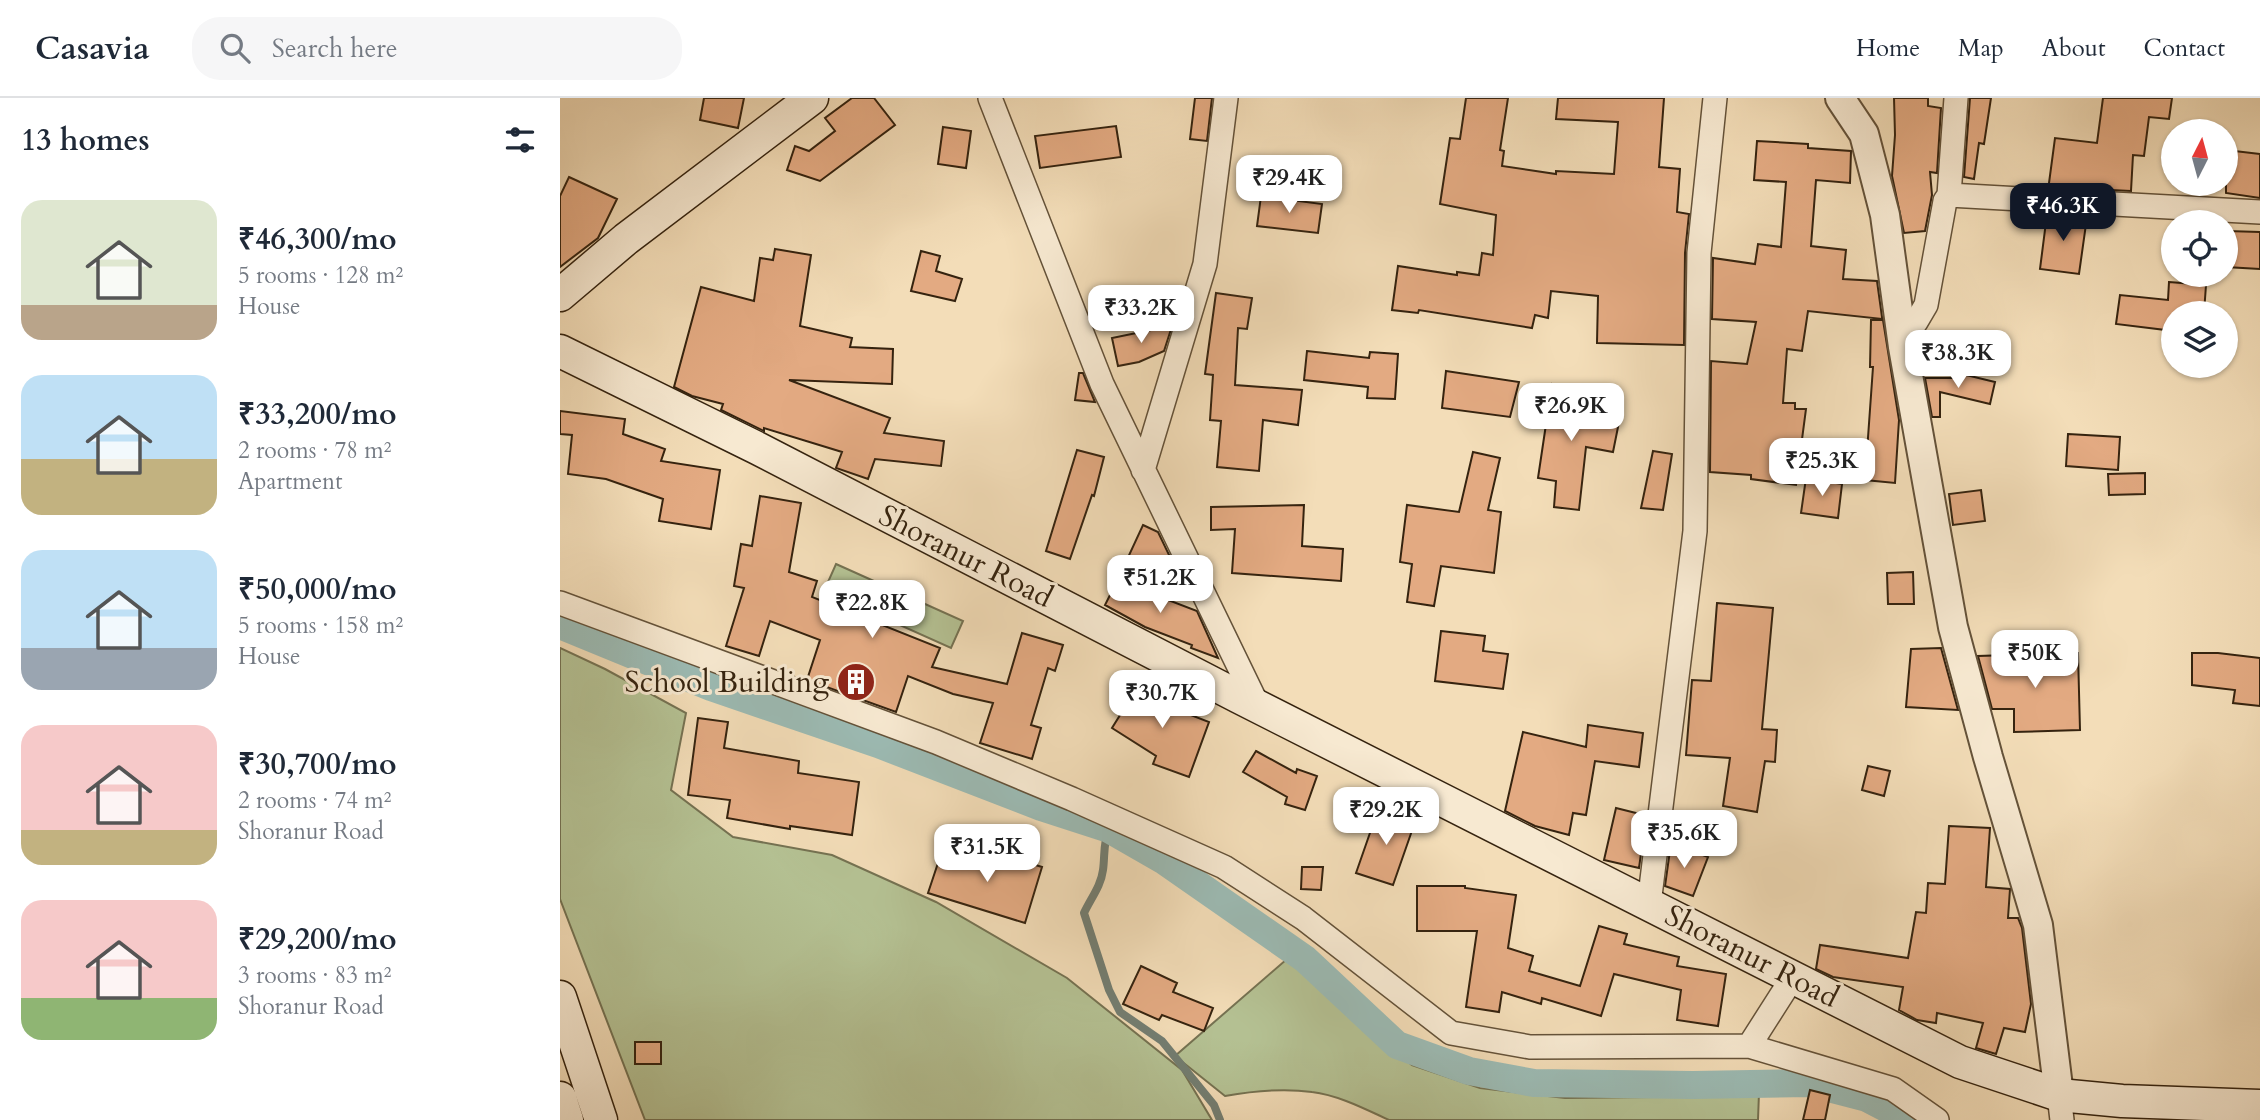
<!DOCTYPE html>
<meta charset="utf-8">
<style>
:root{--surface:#fff;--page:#f6f6f7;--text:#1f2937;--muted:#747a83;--line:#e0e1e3;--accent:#111827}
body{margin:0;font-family:Cardo,serif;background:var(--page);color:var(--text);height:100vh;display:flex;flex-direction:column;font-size:26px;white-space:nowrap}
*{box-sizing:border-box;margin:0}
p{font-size:23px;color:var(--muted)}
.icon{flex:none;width:38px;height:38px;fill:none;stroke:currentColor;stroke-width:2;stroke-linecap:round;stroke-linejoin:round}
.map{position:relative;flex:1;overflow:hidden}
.drawer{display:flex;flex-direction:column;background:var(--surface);width:560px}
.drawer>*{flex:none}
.needle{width:46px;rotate:6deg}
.controls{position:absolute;left:1601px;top:21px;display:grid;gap:14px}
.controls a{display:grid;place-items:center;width:77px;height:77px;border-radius:50%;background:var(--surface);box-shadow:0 2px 5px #0004;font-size:35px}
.price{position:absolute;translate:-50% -60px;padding:0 16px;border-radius:14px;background:#fff;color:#222;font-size:23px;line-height:46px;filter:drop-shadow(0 2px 4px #0008)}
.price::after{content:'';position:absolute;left:50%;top:42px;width:21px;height:16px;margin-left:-10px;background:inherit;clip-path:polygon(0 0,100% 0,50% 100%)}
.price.selected{background:var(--accent);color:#fff}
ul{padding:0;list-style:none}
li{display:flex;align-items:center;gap:21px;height:175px;padding:0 21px}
li span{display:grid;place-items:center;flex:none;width:196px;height:140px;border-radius:21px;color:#555}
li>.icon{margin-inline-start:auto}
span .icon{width:84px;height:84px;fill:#fffc;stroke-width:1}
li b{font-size:30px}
h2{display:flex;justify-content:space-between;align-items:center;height:84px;padding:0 21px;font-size:30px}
header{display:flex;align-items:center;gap:42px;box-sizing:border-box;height:98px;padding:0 35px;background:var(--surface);border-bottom:2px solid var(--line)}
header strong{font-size:33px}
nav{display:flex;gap:38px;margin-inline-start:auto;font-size:24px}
.search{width:490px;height:63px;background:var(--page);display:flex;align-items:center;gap:18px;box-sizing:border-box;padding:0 24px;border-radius:28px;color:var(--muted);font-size:26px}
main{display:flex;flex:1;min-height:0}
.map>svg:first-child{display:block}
.green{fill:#b5c294;stroke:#757252;stroke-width:2}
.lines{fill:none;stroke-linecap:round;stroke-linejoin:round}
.stream{stroke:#737e72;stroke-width:8}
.canal{stroke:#9cbbb4;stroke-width:28}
.building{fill:#e3aa82;stroke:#35230f;stroke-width:2}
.minor-casing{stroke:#645239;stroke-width:26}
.tertiary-casing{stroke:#645239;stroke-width:32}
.secondary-casing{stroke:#35230f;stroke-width:35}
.minor{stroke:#f7e9d1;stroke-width:23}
.tertiary{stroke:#f7e9d1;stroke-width:28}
.secondary{stroke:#f7e9d1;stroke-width:32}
.labels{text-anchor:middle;stroke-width:6;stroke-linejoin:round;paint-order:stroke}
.street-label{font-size:30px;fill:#35230f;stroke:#f7e9d1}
.poi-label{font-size:30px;fill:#35230f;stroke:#f7e9d1;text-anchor:end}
</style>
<header>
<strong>Casavia</strong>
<div class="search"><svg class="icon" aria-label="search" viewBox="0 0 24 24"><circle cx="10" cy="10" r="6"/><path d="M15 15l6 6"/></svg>Search here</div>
<nav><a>Home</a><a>Map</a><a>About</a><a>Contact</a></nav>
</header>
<main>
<section class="drawer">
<h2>13 homes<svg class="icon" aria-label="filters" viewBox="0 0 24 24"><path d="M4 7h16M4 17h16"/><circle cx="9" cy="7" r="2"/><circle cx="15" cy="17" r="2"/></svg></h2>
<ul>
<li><span style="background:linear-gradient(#dfe7d0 75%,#b9a48a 0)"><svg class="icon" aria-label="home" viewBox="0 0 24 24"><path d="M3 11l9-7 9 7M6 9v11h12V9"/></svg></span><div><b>₹46,300/mo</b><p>5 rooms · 128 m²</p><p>House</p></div></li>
<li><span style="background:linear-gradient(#bfe0f5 60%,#c2b280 0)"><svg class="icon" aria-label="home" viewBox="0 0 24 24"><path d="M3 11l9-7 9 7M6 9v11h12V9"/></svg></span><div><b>₹33,200/mo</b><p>2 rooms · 78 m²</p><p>Apartment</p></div></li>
<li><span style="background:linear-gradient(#bfe0f5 70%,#9aa5b1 0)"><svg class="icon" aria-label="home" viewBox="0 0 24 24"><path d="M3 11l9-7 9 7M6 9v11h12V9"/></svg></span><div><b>₹50,000/mo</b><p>5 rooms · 158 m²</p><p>House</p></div></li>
<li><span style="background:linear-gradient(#f6c9c9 75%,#c2b280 0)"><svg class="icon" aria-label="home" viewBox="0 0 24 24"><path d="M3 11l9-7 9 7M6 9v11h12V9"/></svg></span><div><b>₹30,700/mo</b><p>2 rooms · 74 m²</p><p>Shoranur Road</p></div></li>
<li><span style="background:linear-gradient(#f6c9c9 70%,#8fb573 0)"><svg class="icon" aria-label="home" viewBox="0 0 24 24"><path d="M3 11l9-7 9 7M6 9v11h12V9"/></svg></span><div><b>₹29,200/mo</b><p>3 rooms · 83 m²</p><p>Shoranur Road</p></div></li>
</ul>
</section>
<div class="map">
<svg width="1700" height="1022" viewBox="0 0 1700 1022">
<rect width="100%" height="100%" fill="#f3ddb8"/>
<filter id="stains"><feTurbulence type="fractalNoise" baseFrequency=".00286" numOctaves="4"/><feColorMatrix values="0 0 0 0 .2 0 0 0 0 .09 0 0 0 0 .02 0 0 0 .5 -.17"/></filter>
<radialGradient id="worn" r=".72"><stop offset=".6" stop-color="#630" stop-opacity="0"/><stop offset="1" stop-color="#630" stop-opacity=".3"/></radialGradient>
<path class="green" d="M276,466L403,523L391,550L264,493Z
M0,550L45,571L126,615L111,692L173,739L272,757L376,804L507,880L622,972L652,1022H85L0,801Z
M727,861L852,967L920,990L1005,1000L1094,999L1174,994L1199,995L1198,1022H829C805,1011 778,997 752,994C723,990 693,993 665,998L615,958Z"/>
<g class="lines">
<path class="stream" d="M549,731C543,744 545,758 543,772C541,788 531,800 524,815L549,892L560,914L602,943L654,1007L660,1022"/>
<path class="canal" d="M0,527L151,589L318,646L481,709L549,731L603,762L745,861L837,947L909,973L974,985L1133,987L1249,985L1307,1000L1349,1022"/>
</g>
<path class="building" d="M144,0H184L178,30L140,22Z
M292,0H314L335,27L260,83L227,72L235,48L249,53L275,33L265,20Z
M635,0H652L647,43L630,41Z
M906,0H948L940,52L944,53L942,68L996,76V73L1054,76L1058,24L996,21L998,0H1104L1099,69L1120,71L1117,114L1129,116L1125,155L1124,247L1037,245L1038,198L991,193L988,220L975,217L972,230L859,212L858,215L832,212L838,168L897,177V174L919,177L922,155L933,157L936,117L880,106L890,40L900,41Z
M1334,0H1368V8L1381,10L1377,75L1370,74L1372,97L1365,133L1344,135L1332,78L1335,37Z
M1410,0H1431L1424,46L1419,45L1414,81L1404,79Z
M1543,0H1612L1609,21L1589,19L1584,58L1573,57L1571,93L1490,89L1489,85L1495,40L1537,45Z
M556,28L561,59L480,70L475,38Z
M383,29L411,33L406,70L378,66Z
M1197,43L1248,46V50L1291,53L1290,85L1256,82L1251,148L1286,152L1283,181L1317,183L1322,219V221L1248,213L1242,253L1227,251L1223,305H1235V311H1246L1236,387L1191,381V377L1150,374L1151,263L1187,266L1196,224L1152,221L1153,160L1195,166L1198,146L1221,149L1226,84L1194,82Z
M1666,52L1700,56V100L1666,95Z
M9,79L57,101L38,140L0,169V98Z
M701,98L762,106L758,135L697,128Z
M1487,116L1527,119L1519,176L1480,171Z
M1667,133L1700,134V171L1666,169Z
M215,151L251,157L240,228L292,240L290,249L333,251L332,286L229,282L330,320L324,335L384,343L381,368L315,361L308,381L276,370L282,354L204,330V333L161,312L163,306L132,298L114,289L141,189L194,203L200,160L213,162Z
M361,153L380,158L376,173L402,181L395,203L351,193Z
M1609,184L1646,187L1644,215H1614V233L1556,226L1560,197L1608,202Z
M656,195L692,200L687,231L678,230L675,287L742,292L738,327L703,322L699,373L657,369L661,323L650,322L653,277L645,276Z
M614,222L604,253L579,264L558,268L552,240L591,232Z
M1311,222H1323L1339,322L1335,385L1305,382L1313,269H1310Z
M747,253L809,260L810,254L838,256L835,301L807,300L808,289L744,282Z
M886,273L959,284L950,319L882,310Z
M519,275H523L535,304L515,302Z
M1402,276L1435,284L1430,306L1380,294V319H1372L1365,280H1401Z
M992,286L1028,291L1024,318L1059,324L1053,354L1026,349L1019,412L994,409L996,383L978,380Z
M0,313L65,321L63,336L105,351L101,363L160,372L151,431L99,423L103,401L46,381L8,376L12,337L0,336Z
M1508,336L1560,339L1558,372L1506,368Z
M517,352L544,359L534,398L532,397L510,461L486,453Z
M1093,353L1112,356L1103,412L1081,410Z
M913,354L940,360L928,412L941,414L934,475L881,468L874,508L847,504L852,466L840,464L847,407L899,414Z
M1585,375V396L1549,397L1548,376Z
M1246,380L1282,386L1278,420L1241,415Z
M1421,392L1425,423L1393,427L1389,396Z
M200,398L241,405L229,474L257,483L252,499L380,550L372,569L447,586L462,535L503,547L495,573L488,570L471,627L481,630L472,661L420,645L433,605L393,596L348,578L336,614L247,582L260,542L210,523L199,558L166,548L184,490L174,488L181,446L192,448Z
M744,407L742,448L783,451L781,483L672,475L675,431L651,432V409Z
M583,427L598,434L611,461L607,471L564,468Z
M1353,474L1354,506H1328L1327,475Z
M559,479L597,493L595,497L637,513L658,560L631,550L632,547L585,529L545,507Z
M1157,505L1213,510L1202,631L1217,632L1215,664L1205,663L1197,714L1163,708L1170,660L1126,657L1132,582L1151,583Z
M881,533L925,538L923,553L948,556L943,591L875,583Z
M1381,550L1398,612L1346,609L1351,551Z
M1518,555L1520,632L1454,634V611H1432L1418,558Z
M1632,555H1658L1700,560V608L1673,605L1675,592L1632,587Z
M580,585L608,602L605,607L649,624L629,679L593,666L596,658L552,630Z
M138,620L168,624L164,650L239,663L238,675L299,684L292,737L230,728V731L167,720L170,702L128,697Z
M1028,627L1083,635L1079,669L1035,663L1026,717L1013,715L1009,737L975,728L945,713L963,634L1026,649Z
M696,653L736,675L737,671L757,678L745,712L725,706L727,699L683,674Z
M1308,668L1330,673L1324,698L1302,692Z
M1056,710L1080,716L1077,732L1084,734L1079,770L1044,762Z
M818,712L855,724L833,787L796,775Z
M1389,728L1430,730L1426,789L1450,791L1448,820H1458L1462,830L1471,906L1465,934L1444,930L1436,956L1416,950L1423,925L1377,915L1376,925L1357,922L1339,912L1343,889L1273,879L1256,871L1260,847L1348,860L1356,814L1366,815L1368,785L1385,786Z
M1111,745L1148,759L1133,798L1105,788Z
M383,750L436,767L439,756L482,769L465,825L368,795Z
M742,769H763L761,792L741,791Z
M857,788H905V790L956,797L948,850L973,858L969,873L1020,888L1039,828L1067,836L1064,846L1119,859L1117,868L1166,876L1158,928L1117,922L1121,892L1054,876L1041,918L982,900L981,906L942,894L939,914L906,909L917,833H857Z
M581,868L617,885L613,894L653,910L644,933L602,917L599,922L563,906Z
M75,944H101V966H75Z
M1250,992L1270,997L1265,1022H1243Z"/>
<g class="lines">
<defs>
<path id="minor" d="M430,0L542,286L698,608
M1389,97L1396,0
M1342,238L1356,224L1366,207L1385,103L1389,97L1700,114
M583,372L645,166L666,0
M0,505L376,644L512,701L664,769L743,820L891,935L970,949L1189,948L1333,991L1377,1022
M1089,806L1135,433L1139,155L1155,0
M1189,948L1233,879
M1499,997L1502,1022"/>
<path id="tertiary" d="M1280,0L1304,36L1325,117L1343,249L1393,529L1428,659L1478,827L1499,997"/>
<path id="secondary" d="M0,197L66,141L252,0
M0,253L197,350L679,599L1400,964L1499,997L1562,1003L1700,1008
M0,899L41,1022
M0,1000L7,1022"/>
</defs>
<use href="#minor" class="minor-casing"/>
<use href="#tertiary" class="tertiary-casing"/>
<use href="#secondary" class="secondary-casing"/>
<use href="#minor" class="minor"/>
<use href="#tertiary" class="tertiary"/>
<use href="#secondary" class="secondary"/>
</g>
<defs>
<symbol id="building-disc" viewBox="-11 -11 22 22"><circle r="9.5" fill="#8f2418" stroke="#f7e9d1"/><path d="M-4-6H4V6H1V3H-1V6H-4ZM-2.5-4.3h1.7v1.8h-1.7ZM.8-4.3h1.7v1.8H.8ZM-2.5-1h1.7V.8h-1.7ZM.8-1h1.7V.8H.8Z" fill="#fff"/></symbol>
</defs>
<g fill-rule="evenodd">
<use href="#building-disc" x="274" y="562" width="44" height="44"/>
</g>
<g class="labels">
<g class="street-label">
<text transform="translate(406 458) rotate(27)" y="10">Shoranur Road</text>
<text transform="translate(1192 858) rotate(27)" y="10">Shoranur Road</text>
</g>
<g class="poi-label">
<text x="269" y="594">School Building</text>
</g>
</g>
<rect width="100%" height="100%" filter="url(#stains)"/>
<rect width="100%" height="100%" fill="url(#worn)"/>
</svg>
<div class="controls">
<a><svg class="needle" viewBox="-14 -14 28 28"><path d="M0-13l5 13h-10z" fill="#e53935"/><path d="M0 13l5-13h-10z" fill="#747a83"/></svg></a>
<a><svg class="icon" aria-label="locate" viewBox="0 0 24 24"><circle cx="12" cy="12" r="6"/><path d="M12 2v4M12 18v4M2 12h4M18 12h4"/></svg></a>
<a><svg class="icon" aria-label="layers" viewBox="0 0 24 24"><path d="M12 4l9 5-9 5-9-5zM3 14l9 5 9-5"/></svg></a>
</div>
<b class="price" style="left:729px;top:117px">₹29.4K</b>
<b class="price selected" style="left:1503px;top:145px">₹46.3K</b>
<b class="price" style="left:581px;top:247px">₹33.2K</b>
<b class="price" style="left:1398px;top:292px">₹38.3K</b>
<b class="price" style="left:1011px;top:345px">₹26.9K</b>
<b class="price" style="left:1262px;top:400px">₹25.3K</b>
<b class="price" style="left:600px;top:517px">₹51.2K</b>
<b class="price" style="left:312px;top:542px">₹22.8K</b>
<b class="price" style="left:1475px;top:592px">₹50K</b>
<b class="price" style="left:602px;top:632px">₹30.7K</b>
<b class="price" style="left:826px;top:749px">₹29.2K</b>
<b class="price" style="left:1124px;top:772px">₹35.6K</b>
<b class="price" style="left:427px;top:786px">₹31.5K</b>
</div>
</main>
